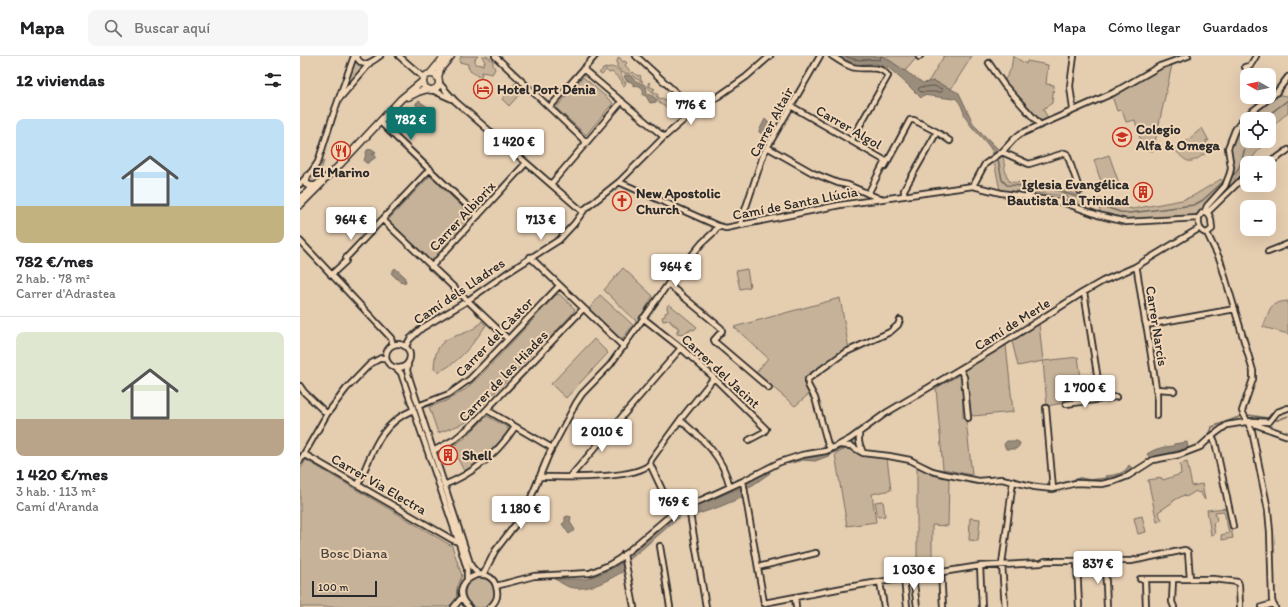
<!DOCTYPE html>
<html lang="es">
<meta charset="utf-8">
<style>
:root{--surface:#fff;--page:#f6f6f6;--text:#202124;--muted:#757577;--line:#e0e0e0;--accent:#0f766e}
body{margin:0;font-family:Itim,sans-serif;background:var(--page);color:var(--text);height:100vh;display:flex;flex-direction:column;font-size:15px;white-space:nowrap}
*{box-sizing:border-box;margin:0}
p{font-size:13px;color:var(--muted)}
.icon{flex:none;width:22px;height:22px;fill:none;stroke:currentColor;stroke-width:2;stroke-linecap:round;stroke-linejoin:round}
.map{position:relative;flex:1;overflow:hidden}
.sheet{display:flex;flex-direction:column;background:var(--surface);width:300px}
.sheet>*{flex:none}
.needle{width:26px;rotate:278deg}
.tools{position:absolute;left:940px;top:12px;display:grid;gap:8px}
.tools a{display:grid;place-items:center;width:36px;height:36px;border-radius:8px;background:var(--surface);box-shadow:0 4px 16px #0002;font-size:20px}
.scale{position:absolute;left:12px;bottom:10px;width:65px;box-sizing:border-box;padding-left:4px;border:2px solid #2b2b2b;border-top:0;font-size:11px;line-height:14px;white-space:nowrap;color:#2b2b2b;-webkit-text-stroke:3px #f1d7b8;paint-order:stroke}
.price{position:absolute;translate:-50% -34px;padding:0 9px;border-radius:4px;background:#fff;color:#222;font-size:13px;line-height:26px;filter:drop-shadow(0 1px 2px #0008)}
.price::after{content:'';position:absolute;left:50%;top:24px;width:12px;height:9px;margin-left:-6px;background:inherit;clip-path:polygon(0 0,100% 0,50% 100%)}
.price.selected{background:var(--accent);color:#fff}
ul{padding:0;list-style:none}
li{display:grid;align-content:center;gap:8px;height:212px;padding:0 16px}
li+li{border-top:1px solid var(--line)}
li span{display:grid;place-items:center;height:124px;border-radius:8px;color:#555}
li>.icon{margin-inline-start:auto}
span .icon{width:72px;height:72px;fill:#fffc;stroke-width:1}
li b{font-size:17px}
h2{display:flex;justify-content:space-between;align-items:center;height:48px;padding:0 16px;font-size:17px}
header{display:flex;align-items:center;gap:24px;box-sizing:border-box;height:56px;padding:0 20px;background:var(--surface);border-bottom:1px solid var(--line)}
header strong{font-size:19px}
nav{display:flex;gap:22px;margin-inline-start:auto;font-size:14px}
.search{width:280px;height:36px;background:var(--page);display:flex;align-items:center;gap:10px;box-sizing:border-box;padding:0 14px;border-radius:8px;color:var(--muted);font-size:15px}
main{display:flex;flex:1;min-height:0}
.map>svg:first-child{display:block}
.green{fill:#c6b299;stroke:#786e62}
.water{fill:#9b8d7b;stroke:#6e665b}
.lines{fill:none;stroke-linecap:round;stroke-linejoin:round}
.shore{stroke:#58524b;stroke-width:1}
.stream{stroke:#6e665b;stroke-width:1.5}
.street-casing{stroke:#2b2b2b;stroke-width:8}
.secondary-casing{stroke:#2b2b2b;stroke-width:9}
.street{stroke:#f1d7b8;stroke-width:4.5}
.secondary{stroke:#f1d7b8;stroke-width:6}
.labels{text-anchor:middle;stroke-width:4;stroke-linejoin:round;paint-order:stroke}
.poi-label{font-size:14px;font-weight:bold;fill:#2b2b2b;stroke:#f1d7b8;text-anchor:start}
.street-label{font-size:14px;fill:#2b2b2b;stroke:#f1d7b8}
.park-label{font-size:14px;fill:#4a4641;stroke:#f1d7b8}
</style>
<header>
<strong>Mapa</strong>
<div class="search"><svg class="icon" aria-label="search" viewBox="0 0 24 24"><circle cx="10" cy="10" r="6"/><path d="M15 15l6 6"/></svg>Buscar aquí</div>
<nav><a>Mapa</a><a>Cómo llegar</a><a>Guardados</a></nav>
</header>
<main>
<section class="sheet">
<h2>12 viviendas<svg class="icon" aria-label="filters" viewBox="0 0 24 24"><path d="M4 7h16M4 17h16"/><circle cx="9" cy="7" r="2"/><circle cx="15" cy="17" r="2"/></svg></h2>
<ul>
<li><span style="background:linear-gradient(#bfe0f5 70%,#c2b280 0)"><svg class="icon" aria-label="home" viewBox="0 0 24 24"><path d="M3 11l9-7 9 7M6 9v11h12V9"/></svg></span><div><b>782 €/mes</b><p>2 hab. · 78 m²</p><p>Carrer d'Adrastea</p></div></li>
<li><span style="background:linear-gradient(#dfe7d0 70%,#b9a48a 0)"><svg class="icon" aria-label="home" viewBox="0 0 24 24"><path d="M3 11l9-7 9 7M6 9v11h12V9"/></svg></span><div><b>1 420 €/mes</b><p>3 hab. · 113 m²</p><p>Camí d'Aranda</p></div></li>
</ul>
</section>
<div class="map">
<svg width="988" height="551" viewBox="0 0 988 551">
<rect width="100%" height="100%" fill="#e5cdb0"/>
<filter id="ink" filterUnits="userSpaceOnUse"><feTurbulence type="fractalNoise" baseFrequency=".025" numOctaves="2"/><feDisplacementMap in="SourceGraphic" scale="8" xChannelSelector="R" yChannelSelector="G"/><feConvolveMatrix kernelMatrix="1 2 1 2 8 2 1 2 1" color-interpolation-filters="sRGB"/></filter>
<g filter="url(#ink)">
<path class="green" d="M161,0H178L175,3V8L183,9L185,6L182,0H187L193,5V9L195,13L192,18L182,16L181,21L177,20V19L170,15V13L168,12V8L159,6Z
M581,0H618L605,15L586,2Z
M644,0H672L651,33L634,25L625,27L628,26Z
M713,0L726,8L727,5L748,9L746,28L754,29L752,47L743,53L749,64L741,67L703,27L711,13Z
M319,1L323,6L325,5L327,7L325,9L332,17L333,16L338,20L340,19L341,21L340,22L343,26L335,22L331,18L323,17L317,11V5Z
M55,4L59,8L65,10L44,34Z
M872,9L853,95L843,93L835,64L826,66L822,54L817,55L812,40L860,12Z
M310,11C324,13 319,20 326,27L324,30L322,28V25L312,16L309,17L306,14L302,19L299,17L303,13Z
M283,21L313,47L286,79L256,52Z
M216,26L224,33L209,50L202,43Z
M349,26L351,28L349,30L355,33L353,34L354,36L358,38L357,40L361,43L362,42L367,45L368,44L372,49L374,47L375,48L377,43L382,48C373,51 367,53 359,47C358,39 350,36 347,29Z
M979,39L988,40V56L969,74V63H948Z
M947,64V85H966C955,98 946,111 934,123L936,125L920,142L918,141L931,124L934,112L929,95L937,74Z
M902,72L909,85L906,84L907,89L906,97C889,109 888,108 874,93L876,92L877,93Z
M809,99L820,130L804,135L794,104Z
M703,100C705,109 704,118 710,126C722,127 736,127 748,129C762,132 774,139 788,142L786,150L784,152L768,146V141L765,140L715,135V137L700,134L694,106Z
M21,105H24L19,120L20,123L11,129L9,128L7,123Z
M130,120L173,161L132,206L88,164Z
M921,123L924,127L900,156L896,159L835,164L815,162L800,156L798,143L817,149L833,153L882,144L893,140Z
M323,212L353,240L337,266L304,234Z
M447,213L450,231L440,233L436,215Z
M259,238L275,253L273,257L246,286L242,283L232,293L230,300L165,367L138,377L129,351L146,345L166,333L186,314L256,239Z
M300,239L333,269L323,282H319L289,253Z
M540,242L549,293L529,305L528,307L510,319L509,338L495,350L456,317L468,302L434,271Z
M988,245V278L963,271C971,253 967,247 988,245Z
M369,248L397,271L394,274L391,273L390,275H388L387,277H385L384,279L377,278V274H379L378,271H376V269H373V267H371L370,264L363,265L362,261L365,260V257L368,256L367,251Z
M182,265L186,269C175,286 156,310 137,316L134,313C135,270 163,288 182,265Z
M739,268L743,305L778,301L784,343L747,350L743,305L718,310L712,285Z
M294,283L308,297L266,342L251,328Z
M706,289L713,356L673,360L670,357L669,353L665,316L666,312Z
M659,319L663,323V362L666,364L672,419L643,413L636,332Z
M187,360L207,371L209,375C197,390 182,406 164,415L152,391L166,381Z
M546,393L554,395L560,399L587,402L591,434L572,438L576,466L547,470L535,398Z
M6,404L152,490L162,520L157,532L156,545L147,551H0V414Z
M887,406L892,430L902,428L905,444L900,436L898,437L896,435L886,441L884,439L873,445V446L858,456L862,464L857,466L848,424L862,422L863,424L881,418L880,408Z
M617,410L632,417L649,421L648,470L632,469V515L617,517Z
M583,445L585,460L578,461L575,446Z
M927,452L933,482L922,484L921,479L929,477L924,455L915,456L917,465L913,467L915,478L911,479L907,454Z
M842,460L846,476L838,478L834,462Z
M670,462L680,463L678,485L669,484Z
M165 537a15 15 0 1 1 30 0a15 15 0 1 1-30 0Z"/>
<path class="water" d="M538,0H581L586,2L623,27L634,25L659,37L674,69L700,95L694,99C689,86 675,77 667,64C663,57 662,47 655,42L654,43L623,39L621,42L608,29L590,13L574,7L557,9Z
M326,19L331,20C332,21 335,25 336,25C343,29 347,26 347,37L353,40L357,44L356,46L350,47L346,40L343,39C345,32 339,28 333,30V27L326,24L324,20Z
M119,45L129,52V56L128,58H123L116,49V47Z
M465,63L468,66C469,69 470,74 468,77L466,80L459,76V75Z
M72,93L76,96L72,98L75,99L76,101L68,107H66L64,105L67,94Z
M49,159L60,170L59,176H55L44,165Z
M95,212L105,221L104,223L106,224L105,227L101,225L100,226L91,217Z
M707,385H717L720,387L719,390L716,393H706L704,388Z
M887,386L888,392L850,402L847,398C856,392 864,391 873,390L874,388Z
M530,396L531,399L515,405L503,404L488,408L487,406L505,400H516Z
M829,409L832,412V414L822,420L809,424L806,420C815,419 825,418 829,409Z
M469,414L470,417L447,433L446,428Z
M440,432L443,441L419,451L392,460L390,452Z
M382,456L383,458L328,505L327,501L369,465Z
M268,460L271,461L270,466L275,474L269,478L262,468L265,466V461Z
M322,507L324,515C308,524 289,536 269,531C264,529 260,526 255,523H286L303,517Z"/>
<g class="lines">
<path class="shore" d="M545,0C560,7 566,2 580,4L581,0
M634,30L642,33V36H621L618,33L620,31H625Z"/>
<path class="stream" d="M963,63L988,44
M698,103L702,124L707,129L748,131L820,156L830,157L894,149L903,144L926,123
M930,121C942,116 942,96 948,85
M948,359L968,362
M974,364H978L988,360
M907,381L911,375L912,371L939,361
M574,396L588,397L610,402L639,414L677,422L704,420L732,427L751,429
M529,398L546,392
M755,429L780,422L790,424L808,422"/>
<defs>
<path id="street" d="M56,0C63,14 71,6 80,0
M99,0L124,22
M195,0L286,86
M336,0L396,55
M532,0C538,4 545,9 552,11C564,15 579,7 588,20L551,85
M619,1L620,0
M689,7L704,29L740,69
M945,11L950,10L956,0
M283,13L364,81
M139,27L155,45L283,156
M132,34L152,43
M40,42L70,7
M491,50L584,104V107L568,138
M250,51L295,0
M773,53L770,30L774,0
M80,66L178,160
M467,91L513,117L538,127L548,129L578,142
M702,96L729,108L765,97L767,98L780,135
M965,107L977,102L988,94
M585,110L610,64H614L637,76
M319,126L418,170L426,172L540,149L673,130L701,137L762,146L798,159L826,166L899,162
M0,128L12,115L18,106L33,59L54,0
M251,128L322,45
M673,130L685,108L702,96L714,83L720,78L813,37L860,10L888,0
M604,139V134L637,76L650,85
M902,157H908L911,163L912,173L907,177C899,176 898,168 899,161Z
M904,157L907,150L925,130L930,117L931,111L928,92L935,74L946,60L976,37L988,21
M907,157L947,118
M83,164L208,283
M440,169L464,97L520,0
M907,177L920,204L953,315V323L942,355L952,375L968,454L970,476L972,544L973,548L975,551
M0,185L91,282L93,289
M968,196L988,188
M230,201L324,291
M131,211L226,107
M835,211L837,214L845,265L847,273L857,338V360
M31,219L46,205V202L130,113
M368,228L421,272L422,275L414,284L415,286L469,332
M784,236L801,343
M343,262L381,292L410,318L466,373L464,376L449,384
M846,269L935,253
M86 300a12 12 0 1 1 24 0a12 12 0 1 1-24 0Z
M106,290L110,283L122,272L167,245L207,217L259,184L274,168L285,153L319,126L364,81L393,56L406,49L446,21L470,0
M108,308L107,315L171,510L178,518
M96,312L101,317L160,490L167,513V523
M660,313L664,321L668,362
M0,330L4,336L27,358
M856,333L873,334L874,335
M766,348L816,341
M118,350L149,338L170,323L259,230
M746,352L753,433
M187,354L252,392
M380,364C404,384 422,399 430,431
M951,367L988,380
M559,377V386L563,397
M912,380L915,386L933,470
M540,389L551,390L563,397L589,400L610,404L632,415L644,418L679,425L702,423L735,431L753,433L776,427L802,428L815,425L828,420L853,404L879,399L900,391L912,380L927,369L952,365L969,366L977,356L988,352
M531,393L528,389L515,342L508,329V323L544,297L590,276L598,269L600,264
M133,395L155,383L172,369L283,253
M4,398L153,484L158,486
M0,405L27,358L46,333L70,308L81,302H86
M239,421C263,421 334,424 350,408
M270,421L381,292
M443,425L464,547L548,531L680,510L741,507L745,505H831L885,494L888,496L890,523
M58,429C72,398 79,368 113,354
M144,429C175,417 197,398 215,371
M387,450L390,458L406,551
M373,457L350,408L351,404L380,364L413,323
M360,490L370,551
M324,498L334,551
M777,506L779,551
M805,506L807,551
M680,510L682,551
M458,511L516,497
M641,516L643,551
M183,519L195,495L225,456L249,398L276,347L282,338L310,309L368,228L402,187L414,176L418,170
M613,520L617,551
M604,522L607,551
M840,523H914L938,526L939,529L940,551
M845,523L846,551
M873,523L872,546L874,551
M580,526L584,551
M196,530L234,520L290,517L309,509L319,503L373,457L443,425L480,406L502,399L526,395L539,389L550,383L586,357L692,294L782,237L803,225L835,211L900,172
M495,541L496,551
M154,551L162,541
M169,551C142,527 193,501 197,535C198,541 195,547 190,551
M705,551L702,508L713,425
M962,551L973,548"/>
<path id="secondary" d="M130,18L144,1
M123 26a8 8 0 1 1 16 0a8 8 0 1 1-16 0Z
M138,22L140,13L151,0
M108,41L118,36L128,33
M7,120L6,124V128L11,130H14
M0,142L32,117L101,43L123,25
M0,149L22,127"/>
</defs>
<use href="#street" class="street-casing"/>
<use href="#secondary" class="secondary-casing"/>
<use href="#street" class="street"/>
<use href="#secondary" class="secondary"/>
</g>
</g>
<defs>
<symbol id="hotel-ring" viewBox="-11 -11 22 22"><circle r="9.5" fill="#f1d7b8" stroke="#c8321e" stroke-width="1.5"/><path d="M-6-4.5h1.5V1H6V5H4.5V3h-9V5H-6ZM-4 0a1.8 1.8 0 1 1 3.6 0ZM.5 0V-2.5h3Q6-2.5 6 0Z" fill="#c8321e"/></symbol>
<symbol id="school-ring" viewBox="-11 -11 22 22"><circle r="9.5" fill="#f1d7b8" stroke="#c8321e" stroke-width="1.5"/><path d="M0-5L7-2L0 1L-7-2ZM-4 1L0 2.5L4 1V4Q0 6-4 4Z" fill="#c8321e"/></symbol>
<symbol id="restaurant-ring" viewBox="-11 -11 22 22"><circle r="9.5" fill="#f1d7b8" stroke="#c8321e" stroke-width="1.5"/><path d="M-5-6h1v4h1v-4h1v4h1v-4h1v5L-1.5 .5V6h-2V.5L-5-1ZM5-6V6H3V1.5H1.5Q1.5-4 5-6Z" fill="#c8321e"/></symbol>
<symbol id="building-ring" viewBox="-11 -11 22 22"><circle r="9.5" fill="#f1d7b8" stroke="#c8321e" stroke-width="1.5"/><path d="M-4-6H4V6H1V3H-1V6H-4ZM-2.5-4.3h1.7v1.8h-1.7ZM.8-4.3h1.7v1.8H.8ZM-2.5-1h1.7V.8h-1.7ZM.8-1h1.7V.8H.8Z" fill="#c8321e"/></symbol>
<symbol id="church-ring" viewBox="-11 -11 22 22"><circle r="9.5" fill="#f1d7b8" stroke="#c8321e" stroke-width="1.5"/><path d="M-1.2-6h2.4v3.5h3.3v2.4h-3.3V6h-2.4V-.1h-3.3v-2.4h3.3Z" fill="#c8321e"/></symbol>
</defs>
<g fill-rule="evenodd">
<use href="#hotel-ring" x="172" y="22" width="22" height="22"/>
<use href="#school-ring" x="811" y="70" width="22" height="22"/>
<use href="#restaurant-ring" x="30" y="84" width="22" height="22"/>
<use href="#building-ring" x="832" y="125" width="22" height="22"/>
<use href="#church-ring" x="311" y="134" width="22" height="22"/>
<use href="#building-ring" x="137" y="388" width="22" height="22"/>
</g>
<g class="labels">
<g class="poi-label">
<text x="197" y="38">Hotel Port Dénia</text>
<text x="836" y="78">Colegio<tspan x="836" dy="16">Alfa &amp; Omega</tspan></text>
<text x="41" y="121" text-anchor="middle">El Marino</text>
<text x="829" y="133" text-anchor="end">Iglesia Evangélica<tspan x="829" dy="16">Bautista La Trinidad</tspan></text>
<text x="336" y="142">New Apostolic<tspan x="336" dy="16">Church</tspan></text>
<text x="162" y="404">Shell</text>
</g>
<g class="street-label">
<text transform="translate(471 66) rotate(-62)" y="5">Carrer Altair</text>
<text transform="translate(549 71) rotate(30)" y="5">Carrer Algol</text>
<text transform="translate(495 147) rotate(-11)" y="5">Camí de Santa Llúcia</text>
<text transform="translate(162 160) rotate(-47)" y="5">Carrer Albiorix</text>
<text transform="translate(159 235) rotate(-34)" y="5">Camí dels Lladres</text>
<text transform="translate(712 268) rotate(-32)" y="5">Camí de Merle</text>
<text transform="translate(857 270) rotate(81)" y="5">Carrer Narcís</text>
<text transform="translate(194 281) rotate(-46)" y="5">Carrer del Càstor</text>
<text transform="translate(421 315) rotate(43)" y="5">Carrer del Jacint</text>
<text transform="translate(203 320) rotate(-46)" y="5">Carrer de les Hiades</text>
<text transform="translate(79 428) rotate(30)" y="5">Carrer Via Electra</text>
</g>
<g class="park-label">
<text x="54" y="502">Bosc Diana</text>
</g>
</g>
</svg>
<div class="tools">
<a><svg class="needle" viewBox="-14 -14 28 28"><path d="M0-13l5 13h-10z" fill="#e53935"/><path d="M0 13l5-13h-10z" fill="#757577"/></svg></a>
<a><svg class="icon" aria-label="locate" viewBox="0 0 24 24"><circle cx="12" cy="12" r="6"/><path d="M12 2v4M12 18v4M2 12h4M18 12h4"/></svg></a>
<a>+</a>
<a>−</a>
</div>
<div class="scale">100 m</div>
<b class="price" style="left:391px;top:70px">776 €</b>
<b class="price selected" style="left:111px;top:85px">782 €</b>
<b class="price" style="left:214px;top:107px">1 420 €</b>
<b class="price" style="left:51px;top:185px">964 €</b>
<b class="price" style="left:241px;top:185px">713 €</b>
<b class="price" style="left:376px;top:232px">964 €</b>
<b class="price" style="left:785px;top:353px">1 700 €</b>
<b class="price" style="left:302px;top:397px">2 010 €</b>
<b class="price" style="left:374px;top:467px">769 €</b>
<b class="price" style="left:221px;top:474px">1 180 €</b>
<b class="price" style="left:798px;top:529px">837 €</b>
<b class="price" style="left:614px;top:535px">1 030 €</b>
</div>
</main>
